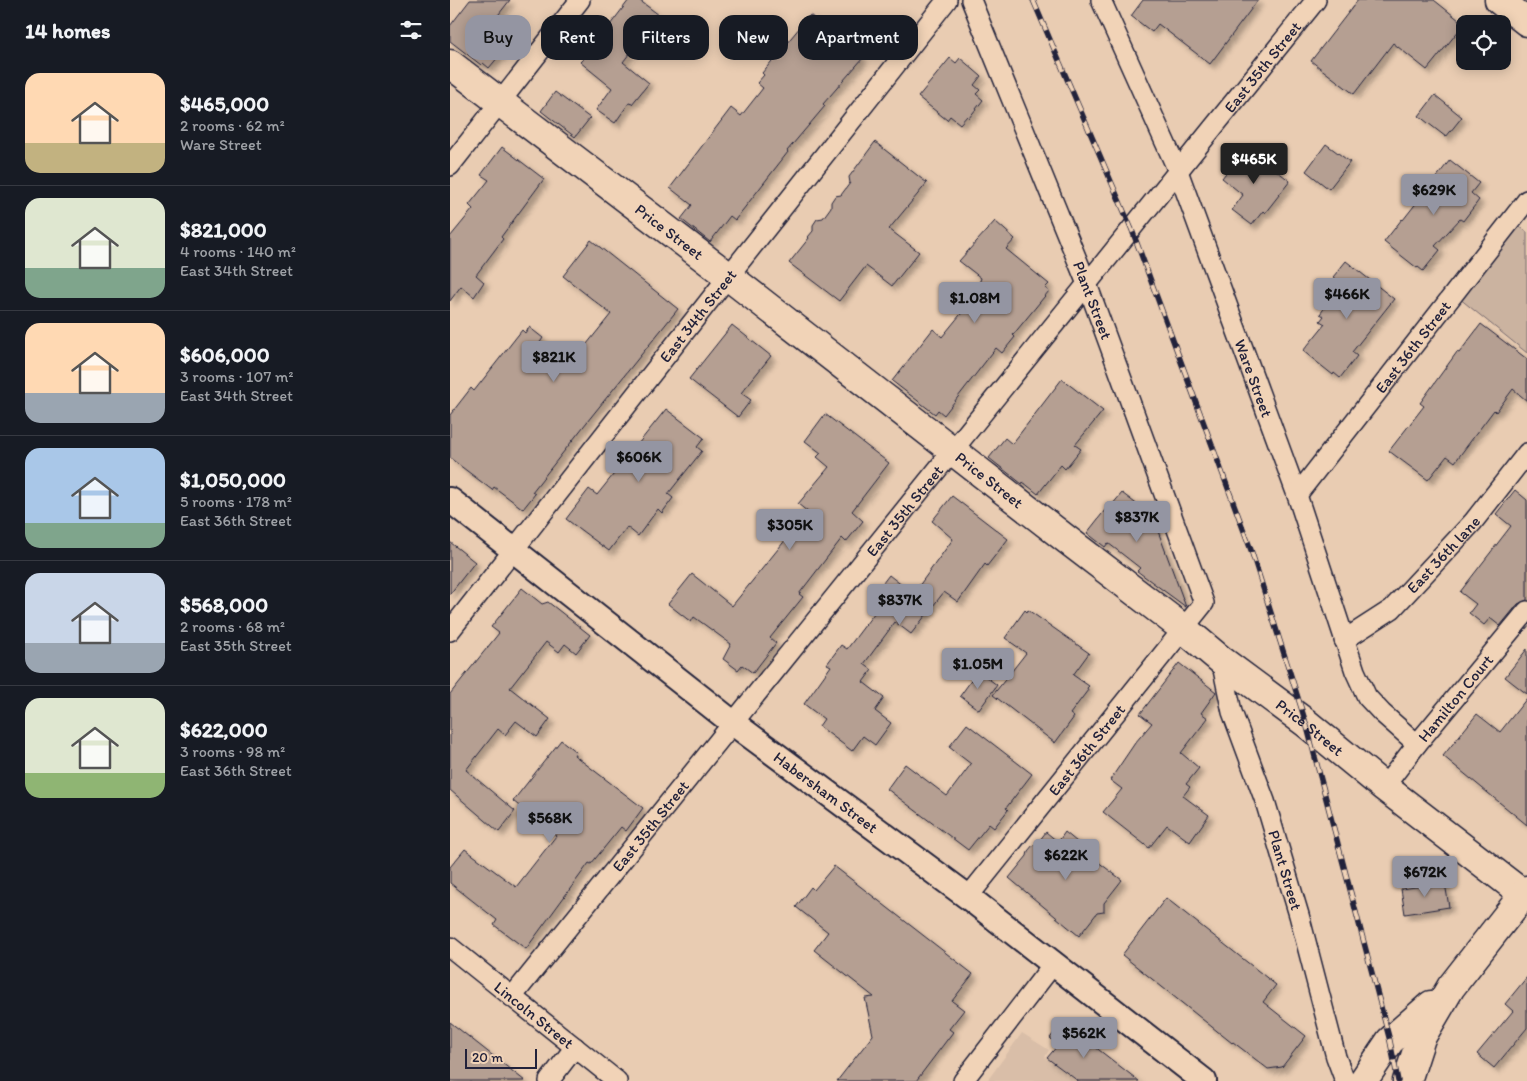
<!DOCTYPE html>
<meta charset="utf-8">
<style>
:root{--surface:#171b24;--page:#242831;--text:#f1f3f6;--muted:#9ea1a6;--line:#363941;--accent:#9495a2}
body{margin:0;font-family:Itim,sans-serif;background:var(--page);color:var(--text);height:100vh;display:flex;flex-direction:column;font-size:19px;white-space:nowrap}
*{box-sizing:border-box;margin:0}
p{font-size:16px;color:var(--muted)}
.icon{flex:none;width:28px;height:28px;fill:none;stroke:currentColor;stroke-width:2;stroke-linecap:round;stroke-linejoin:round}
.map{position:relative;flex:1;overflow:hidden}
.details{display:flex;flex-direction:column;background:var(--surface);width:450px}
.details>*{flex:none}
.banner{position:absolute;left:15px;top:15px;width:475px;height:45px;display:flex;gap:10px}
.buttons{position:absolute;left:1006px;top:15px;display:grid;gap:10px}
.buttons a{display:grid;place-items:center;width:55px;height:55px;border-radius:10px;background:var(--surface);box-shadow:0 2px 12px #0003;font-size:25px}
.scale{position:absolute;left:15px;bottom:12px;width:72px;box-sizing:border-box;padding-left:5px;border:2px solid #22223b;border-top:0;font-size:14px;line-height:18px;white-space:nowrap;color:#22223b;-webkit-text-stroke:4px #f1d3b7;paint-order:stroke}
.price{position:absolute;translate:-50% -42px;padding:0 11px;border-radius:5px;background:var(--accent);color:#111;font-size:16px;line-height:32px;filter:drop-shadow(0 1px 2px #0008)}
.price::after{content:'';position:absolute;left:50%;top:30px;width:15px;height:11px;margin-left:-8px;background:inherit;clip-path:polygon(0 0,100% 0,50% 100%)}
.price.on{background:#222;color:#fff}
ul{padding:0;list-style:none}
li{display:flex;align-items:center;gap:15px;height:125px;padding:0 25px}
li+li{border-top:1px solid var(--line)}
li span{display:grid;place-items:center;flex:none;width:140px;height:100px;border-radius:15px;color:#555}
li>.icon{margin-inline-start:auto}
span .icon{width:60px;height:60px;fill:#fffc;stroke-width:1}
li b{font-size:21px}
h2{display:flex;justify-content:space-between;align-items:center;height:60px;padding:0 25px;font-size:21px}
.tag{padding:0 18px;border-radius:15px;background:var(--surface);box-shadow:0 2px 12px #0003;font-size:18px;line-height:45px}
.tag.on{background:var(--accent);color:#111}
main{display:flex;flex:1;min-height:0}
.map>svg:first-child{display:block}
.built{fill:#d9bea8}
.green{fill:#cbb3a0;stroke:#766a6e}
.building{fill:#b59f92;stroke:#22223b;filter:url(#shadow)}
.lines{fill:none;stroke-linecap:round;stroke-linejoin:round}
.minor-casing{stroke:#22223b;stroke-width:22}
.tertiary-casing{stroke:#22223b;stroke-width:28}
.secondary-casing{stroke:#22223b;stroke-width:31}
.minor{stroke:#f1d3b7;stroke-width:19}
.tertiary{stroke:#f1d3b7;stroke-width:24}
.secondary{stroke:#f1d3b7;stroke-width:28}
.rail-casing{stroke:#22223b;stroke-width:5.5}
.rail{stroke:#f1d3b7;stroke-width:4;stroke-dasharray:11;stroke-linecap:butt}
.labels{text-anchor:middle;stroke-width:4.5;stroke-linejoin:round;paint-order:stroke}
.street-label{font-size:16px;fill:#22223b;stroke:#f1d3b7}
</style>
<main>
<section class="details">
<h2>14 homes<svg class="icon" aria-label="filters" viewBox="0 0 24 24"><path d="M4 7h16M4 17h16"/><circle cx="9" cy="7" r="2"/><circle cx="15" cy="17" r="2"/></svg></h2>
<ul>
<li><span style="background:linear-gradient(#ffd9b3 70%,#c2b280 0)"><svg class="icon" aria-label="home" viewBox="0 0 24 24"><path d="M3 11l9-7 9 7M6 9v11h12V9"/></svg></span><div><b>$465,000</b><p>2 rooms · 62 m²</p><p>Ware Street</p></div></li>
<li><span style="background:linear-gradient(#dfe7d0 70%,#7fa58c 0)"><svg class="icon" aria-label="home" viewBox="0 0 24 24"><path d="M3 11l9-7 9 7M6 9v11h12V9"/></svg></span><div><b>$821,000</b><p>4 rooms · 140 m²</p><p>East 34th Street</p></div></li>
<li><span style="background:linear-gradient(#ffd9b3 70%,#9aa5b1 0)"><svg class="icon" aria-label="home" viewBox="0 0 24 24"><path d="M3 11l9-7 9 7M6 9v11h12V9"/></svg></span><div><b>$606,000</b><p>3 rooms · 107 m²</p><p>East 34th Street</p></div></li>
<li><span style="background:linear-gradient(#a9c7e8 75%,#7fa58c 0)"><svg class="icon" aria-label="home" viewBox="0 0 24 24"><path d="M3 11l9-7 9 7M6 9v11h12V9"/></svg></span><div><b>$1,050,000</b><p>5 rooms · 178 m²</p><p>East 36th Street</p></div></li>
<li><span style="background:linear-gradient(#c9d6e8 70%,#9aa5b1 0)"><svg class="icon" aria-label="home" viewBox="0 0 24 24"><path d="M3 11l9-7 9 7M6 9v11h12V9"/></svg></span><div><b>$568,000</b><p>2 rooms · 68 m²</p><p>East 35th Street</p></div></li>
<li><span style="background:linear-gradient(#dfe7d0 75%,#8fb573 0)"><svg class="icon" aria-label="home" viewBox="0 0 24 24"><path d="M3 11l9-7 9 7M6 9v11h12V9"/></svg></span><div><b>$622,000</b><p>3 rooms · 98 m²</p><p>East 36th Street</p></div></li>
</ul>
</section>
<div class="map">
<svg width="1077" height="1081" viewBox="0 0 1077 1081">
<defs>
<filter id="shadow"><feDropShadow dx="4.5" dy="4.5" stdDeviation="2.5" flood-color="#0004"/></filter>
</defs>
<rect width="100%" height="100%" fill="#e9ccb2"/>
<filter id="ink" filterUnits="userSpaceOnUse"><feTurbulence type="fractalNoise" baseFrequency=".02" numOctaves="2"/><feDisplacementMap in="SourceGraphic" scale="10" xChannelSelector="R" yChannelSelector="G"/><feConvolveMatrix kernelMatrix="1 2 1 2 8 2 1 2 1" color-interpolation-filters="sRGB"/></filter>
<g filter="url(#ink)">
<path class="built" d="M572,1033L599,1050L595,1057L625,1081H537Z"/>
<path class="green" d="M1062,221L1077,232V353L1004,294Z"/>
<path class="building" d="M20,0H60L34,33L54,50L39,68L33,63L31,65L0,41V26Z
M179,0H189L209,15L173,62L199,83L182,104L179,103L165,123L146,110L162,88L130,62L135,57L132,54L144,39L147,42Z
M693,0H808L760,64L708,24L702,32L681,16Z
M908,0H984L1014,24L977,70L943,43L904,94L861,61Z
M360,15L413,58L373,104L375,106L337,151L338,152L285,220L280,216L260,242L231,219L242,205L220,188L281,108L291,116L313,88L307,83L314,75L312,73Z
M500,58L506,63L510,58L531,76L524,85L530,90L526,94L533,100L519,118L517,116L510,124L500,116L497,120L468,97Z
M105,92L140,118L125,137L91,111Z
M985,95L1012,117L996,137L969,116Z
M425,142L477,183L439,229L469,252L442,286L416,266L389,301L339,263L359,238L358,237L363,231V225L367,219L373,218L381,207V202L385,196L391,195L400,183L399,177Z
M876,144L900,162L879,189L856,171Z
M52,147L94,179L51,237L53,239L26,275L34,282L24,297L11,286L0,301V237L23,209L19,205L39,180L31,175Z
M796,147L840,181L815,213L813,211L802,225L782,210L793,195L772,178Z
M1000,160L1029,183L1021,193L1029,200L1013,221L1010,219L985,246L990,250L973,271L968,267L967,268L934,242L952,219L953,220Z
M545,221L565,239L556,249L599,284L595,288L599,291L563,335L565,337L552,353L546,348L494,415L488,410L485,414L442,381L483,329L492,337L523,299L531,278L509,261Z
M141,240L228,309L137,422L82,492L85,494L73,509L44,487L42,490L0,458V415L21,388L24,391L72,330L75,333L79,327L93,338L89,344L120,365L161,314L113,276Z
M896,261L944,299L902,352L907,356L890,378L884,373L883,375L853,351L875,324L870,321L874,316L870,314L891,286L892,284L883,277Z
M1031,324L1077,359V401L1063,389L1046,412L1044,410L1005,462L997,456L978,480L939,451L974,406L970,403L1007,352L1009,353Z
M282,325L321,356L291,393L301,400L288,417L239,379Z
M612,379L653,411L625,445L631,449L615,469L611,465L588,494L573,482L572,484L539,458L555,438L562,444Z
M216,409L254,438L247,447L252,451L218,494L223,498L212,513L208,509L188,536L177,527L159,551L116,519L139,489L147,495Z
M375,414L439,463L402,511L413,521L396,542L392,538L349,594L353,597L320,638L326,643L303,673L292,665L288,670L273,659L281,644L244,617L241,622L218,604L242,574L282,606L358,512L348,504L379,467L367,457L371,453L355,441Z
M1065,490L1077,500V600L1068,604L1050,626L1040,618L1034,625L1019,613L1026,604L1010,592L1061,526L1046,514Z
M672,493L689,506L687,508L705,523L736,607L687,571L690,568L658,543L655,547L637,533L659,505L661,506Z
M502,496L558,539L537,566L535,564L508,602L494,592L461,634L445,622L414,664L422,670L413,682L434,698L425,711L441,723L425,745L413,736L402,751L369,726L374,719L354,704L381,666L377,664L391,645L397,649L428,608L419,601L439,575L463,594L503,539L482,521Z
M0,542L25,562L0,594Z
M72,588L92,604L98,602L140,635L126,653L115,644L109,652L96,642L60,688L100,719L87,737L66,721L55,735L48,729L16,770L65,811L49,832L0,790V694L49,633L41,627Z
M575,610L577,612L578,610L639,653L623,675L639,686L637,688L638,690L620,714L624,717L605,743L543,695L576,653L555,638Z
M1077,649V694L1055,677Z
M729,663L766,692L751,713L758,718L731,753L749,768L736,784L740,787L733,796L759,815L740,842L717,825L699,848L653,812L672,789L660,780L685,743L702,723L690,714Z
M528,671L547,685L529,710L510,696Z
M1077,698V825L993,756L1027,714L1050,732Z
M517,724L582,774L556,808L558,810L544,828L539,824L518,850L437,789L455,764L497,796L521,764L499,747Z
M111,740L126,752L124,755L193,808L176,831L171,827L141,864L139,863L76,949L44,925L47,920L0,883V867L15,849L66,887L106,836L63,801Z
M596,832L608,842L615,832L633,847L631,849L672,880L654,903V912L647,913L629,936L559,878L577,856L578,851L583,845H586Z
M384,866L523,974L502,1001L514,1010L499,1029L503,1032L466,1081H387L423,1035L415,998L424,997L364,950L378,932L346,907L361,887L364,890Z
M995,883L999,907L955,914L951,889Z
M716,898L826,985L813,1002L856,1036L832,1067L818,1069L783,1042L782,1043L672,955Z
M1077,977V1028L1044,1068L1027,1054L1063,1011L1055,1004Z
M0,1022L75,1081H0Z
M613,1022L689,1081H628L597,1058L608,1045L600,1038Z"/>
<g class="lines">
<defs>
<g id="minor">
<path id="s1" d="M651,0L728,171L847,495L905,671L917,697L932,713L967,744"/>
<path d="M0,166L130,0"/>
<path id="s2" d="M847,495L1077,200"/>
<path id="s3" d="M0,631L270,287L497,0"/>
<path id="s4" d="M894,640L942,609L1023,522L1077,453"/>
<path id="s5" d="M771,660L782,712L815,801L849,915L886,1057L895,1081"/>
<path id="s6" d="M934,787L967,744L1077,611"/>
<path id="s7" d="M518,897L754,603L637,284L521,0"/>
<path id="s8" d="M0,947L167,1081"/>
<path id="s9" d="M62,997L866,0"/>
<path d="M99,1081L125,1047"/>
<path d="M513,1081L604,963"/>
</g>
<g id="tertiary">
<path id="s10" d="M0,500L283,723L518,897L754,1081"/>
</g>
<g id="secondary">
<path d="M1049,0L1077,22"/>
<path id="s11" d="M0,64L278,276L616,539L734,629L771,660L856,723L934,787L1077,897"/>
<path d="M913,1081L940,1041L981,1005"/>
<path d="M957,1081L971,1038L1001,987L1077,890"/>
</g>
</defs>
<use href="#minor" class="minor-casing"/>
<use href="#tertiary" class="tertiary-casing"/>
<use href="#secondary" class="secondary-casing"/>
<use href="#minor" class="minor"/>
<use href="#tertiary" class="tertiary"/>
<use href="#secondary" class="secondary"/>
<defs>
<path id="rail" d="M583,0L682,230L801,550L856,723L940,1041L948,1081"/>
</defs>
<use href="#rail" class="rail-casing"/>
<use href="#rail" class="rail"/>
</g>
</g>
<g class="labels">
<g class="street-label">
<text dy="6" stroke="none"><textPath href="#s9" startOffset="1195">East 35th Street</textPath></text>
<text dy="6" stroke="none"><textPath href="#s11" startOffset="276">Price Street</textPath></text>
<text transform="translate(643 300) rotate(69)" y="6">Plant Street</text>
<text dy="6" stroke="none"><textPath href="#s3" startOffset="401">East 34th Street</textPath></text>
<text dy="6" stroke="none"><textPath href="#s2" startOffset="188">East 36th Street</textPath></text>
<text dy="6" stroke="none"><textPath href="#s1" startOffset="408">Ware Street</textPath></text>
<text dy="6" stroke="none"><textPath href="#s11" startOffset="681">Price Street</textPath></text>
<text dy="6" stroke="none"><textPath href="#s9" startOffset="625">East 35th Street</textPath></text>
<text dy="6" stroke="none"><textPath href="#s4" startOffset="132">East 36th lane</textPath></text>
<text dy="6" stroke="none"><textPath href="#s6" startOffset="114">Hamilton Court</textPath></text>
<text dy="6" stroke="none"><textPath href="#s11" startOffset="1086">Price Street</textPath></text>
<text dy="6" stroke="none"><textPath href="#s7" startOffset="189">East 36th Street</textPath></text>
<text dy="6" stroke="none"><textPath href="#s10" startOffset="476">Habersham Street</textPath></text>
<text dy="6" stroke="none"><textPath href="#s9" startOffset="220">East 35th Street</textPath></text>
<text dy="6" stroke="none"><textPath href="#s5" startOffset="220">Plant Street</textPath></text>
<text dy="6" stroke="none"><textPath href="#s8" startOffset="108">Lincoln Street</textPath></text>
</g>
</g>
</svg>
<div class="buttons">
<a><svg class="icon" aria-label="locate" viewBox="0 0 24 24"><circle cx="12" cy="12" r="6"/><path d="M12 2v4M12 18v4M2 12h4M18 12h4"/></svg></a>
</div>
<div class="scale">20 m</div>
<b class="price on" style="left:804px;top:185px">$465K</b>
<b class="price" style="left:984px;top:216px">$629K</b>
<b class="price" style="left:897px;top:320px">$466K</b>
<b class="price" style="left:525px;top:324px">$1.08M</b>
<b class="price" style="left:104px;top:383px">$821K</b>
<b class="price" style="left:189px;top:483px">$606K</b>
<b class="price" style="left:687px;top:543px">$837K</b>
<b class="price" style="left:340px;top:551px">$305K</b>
<b class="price" style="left:450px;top:626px">$837K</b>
<b class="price" style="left:528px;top:690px">$1.05M</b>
<b class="price" style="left:100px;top:844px">$568K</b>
<b class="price" style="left:616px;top:881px">$622K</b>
<b class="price" style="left:975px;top:898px">$672K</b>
<b class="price" style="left:634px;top:1059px">$562K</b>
<div class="banner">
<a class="tag on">Buy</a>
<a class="tag">Rent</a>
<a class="tag">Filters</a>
<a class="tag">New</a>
<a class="tag">Apartment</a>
</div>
</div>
</main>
